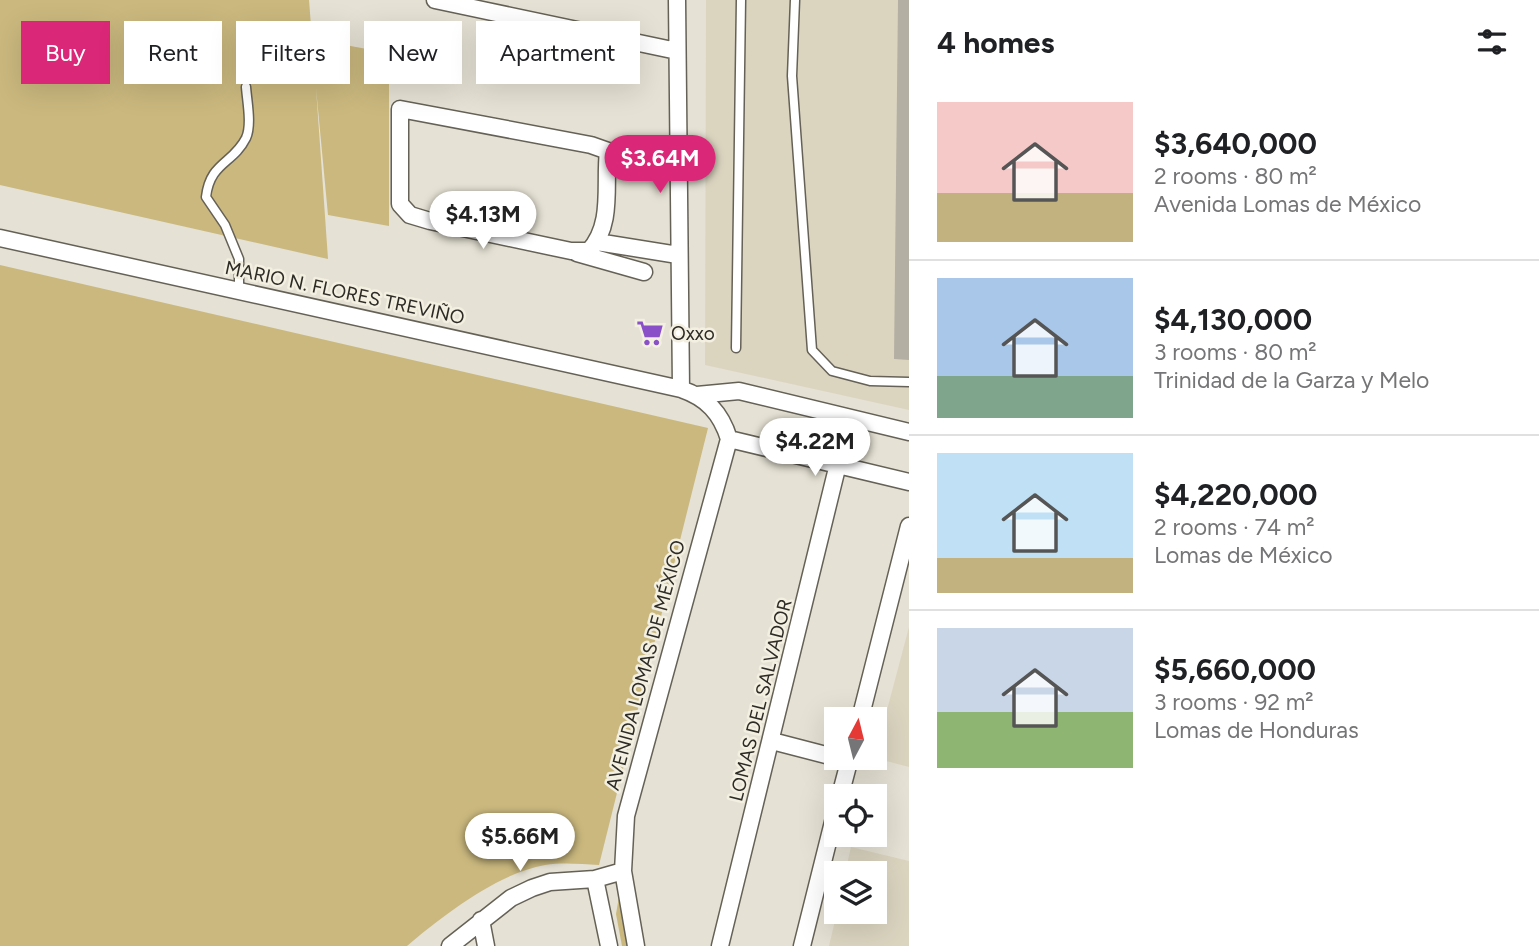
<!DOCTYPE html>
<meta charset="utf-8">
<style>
:root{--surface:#fff;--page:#f2f2f2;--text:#202124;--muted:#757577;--line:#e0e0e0;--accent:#db2777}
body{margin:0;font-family:Figtree,sans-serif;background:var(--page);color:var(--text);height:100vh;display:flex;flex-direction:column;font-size:26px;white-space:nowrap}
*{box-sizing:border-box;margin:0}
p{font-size:23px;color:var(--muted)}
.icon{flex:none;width:38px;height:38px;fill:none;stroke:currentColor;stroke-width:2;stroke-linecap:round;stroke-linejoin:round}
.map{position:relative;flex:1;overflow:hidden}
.side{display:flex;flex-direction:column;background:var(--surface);width:630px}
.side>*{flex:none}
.banner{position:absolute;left:21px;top:21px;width:665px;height:63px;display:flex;gap:14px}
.needle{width:46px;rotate:7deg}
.tools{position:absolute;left:824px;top:707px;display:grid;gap:14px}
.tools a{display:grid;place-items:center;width:63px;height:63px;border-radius:0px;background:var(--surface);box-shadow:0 7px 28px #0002;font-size:35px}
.price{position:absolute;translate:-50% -60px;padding:0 16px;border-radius:24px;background:#fff;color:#222;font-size:23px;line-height:46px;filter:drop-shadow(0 2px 4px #0008)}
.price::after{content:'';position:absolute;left:50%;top:42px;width:21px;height:16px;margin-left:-10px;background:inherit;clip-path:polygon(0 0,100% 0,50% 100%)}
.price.active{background:var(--accent);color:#fff}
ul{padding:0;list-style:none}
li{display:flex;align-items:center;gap:21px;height:175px;padding:0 28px}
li+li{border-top:2px solid var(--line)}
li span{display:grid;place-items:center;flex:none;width:196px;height:140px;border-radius:0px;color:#555}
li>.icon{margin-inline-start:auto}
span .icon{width:84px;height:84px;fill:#fffc;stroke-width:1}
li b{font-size:30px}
h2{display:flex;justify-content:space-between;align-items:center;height:84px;padding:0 28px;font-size:30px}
.tag{padding:0 24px;border-radius:0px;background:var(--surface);box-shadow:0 7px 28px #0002;font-size:24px;line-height:63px}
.tag.active{background:var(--accent);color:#fff}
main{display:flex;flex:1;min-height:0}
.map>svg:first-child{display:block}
.built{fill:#dbd5c0}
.green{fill:#cab87e}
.building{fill:#b3afa2}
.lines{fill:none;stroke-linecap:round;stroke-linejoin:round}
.service-casing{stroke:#656156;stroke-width:11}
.minor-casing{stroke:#656156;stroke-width:19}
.service{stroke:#fff;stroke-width:8}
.minor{stroke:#fff;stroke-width:16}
.labels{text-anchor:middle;stroke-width:5;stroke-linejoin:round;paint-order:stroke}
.street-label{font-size:19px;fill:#2d2b26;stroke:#f3efe1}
.poi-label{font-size:19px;fill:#2d2b26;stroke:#f3efe1;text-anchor:start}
</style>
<main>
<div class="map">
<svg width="909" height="946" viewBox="0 0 909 946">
<rect width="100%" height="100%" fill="#e5e1d4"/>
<path class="built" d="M706,0H909V410L705,365Z
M909,627V767L875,758V755Z
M851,847L909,861V946H829L837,912H875V873H845Z"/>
<path class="green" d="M0,0H309L312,39L389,53V226L328,215L316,88L328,259L0,185Z
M0,265L708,428L599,865C581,864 562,862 545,865C498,873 442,916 407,946H0Z
M620,891L630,946H622L616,914Z"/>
<path class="building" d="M898,0H909V360L894,359Z"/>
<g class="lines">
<defs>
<path id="service" d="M795,0L792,76L812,350L832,371L870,381L909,382
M239,290V259L225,225L206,197C210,162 233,164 246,138C252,125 247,101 246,87
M736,348L741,0"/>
<path id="minor" d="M435,0L677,51
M677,0L681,389
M400,109L591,145L608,151C604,184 614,224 589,251H571L430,221L410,215L400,204Z
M0,238L681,389C707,398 721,413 729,439
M597,242L678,255
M577,253L644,272
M697,395L739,391L909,432
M729,439L909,482
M860,719L909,526
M772,741L849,761
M840,796L850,758
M595,879L609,946
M481,920L486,946
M450,946L511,898L532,888L550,882L595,879L623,871
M636,946L623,871L626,816L729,439
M720,946L838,464
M802,946L836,810"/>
</defs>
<use href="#service" class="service-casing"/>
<use href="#minor" class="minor-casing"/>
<use href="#service" class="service"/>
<use href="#minor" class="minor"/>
</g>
<defs>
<symbol id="supermarket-bare" viewBox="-9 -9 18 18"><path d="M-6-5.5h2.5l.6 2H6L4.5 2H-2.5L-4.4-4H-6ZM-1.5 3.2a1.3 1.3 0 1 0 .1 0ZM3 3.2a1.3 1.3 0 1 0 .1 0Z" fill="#8950c7" stroke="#f3efe1" stroke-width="2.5" paint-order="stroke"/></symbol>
</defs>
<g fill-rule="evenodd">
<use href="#supermarket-bare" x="631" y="314" width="38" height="38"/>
</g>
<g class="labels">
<g class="street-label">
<text transform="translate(345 292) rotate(12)" y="7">MARIO N. FLORES TREVIÑO</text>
<text transform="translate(645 665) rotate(-75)" y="7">AVENIDA LOMAS DE MÉXICO</text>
<text transform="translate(760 700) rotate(-76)" y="7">LOMAS DEL SALVADOR</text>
</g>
<g class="poi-label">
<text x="671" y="340">Oxxo</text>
</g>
</g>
</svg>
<div class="tools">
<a><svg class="needle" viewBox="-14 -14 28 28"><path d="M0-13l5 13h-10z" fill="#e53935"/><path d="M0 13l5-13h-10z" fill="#757577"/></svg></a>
<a><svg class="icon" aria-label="locate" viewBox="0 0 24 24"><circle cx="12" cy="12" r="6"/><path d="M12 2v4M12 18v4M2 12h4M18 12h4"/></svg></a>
<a><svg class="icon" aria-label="layers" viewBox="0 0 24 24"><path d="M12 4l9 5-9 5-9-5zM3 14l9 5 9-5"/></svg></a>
</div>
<b class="price active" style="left:660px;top:195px">$3.64M</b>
<b class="price" style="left:483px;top:251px">$4.13M</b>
<b class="price" style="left:815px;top:478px">$4.22M</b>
<b class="price" style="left:520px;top:873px">$5.66M</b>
<div class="banner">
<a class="tag active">Buy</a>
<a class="tag">Rent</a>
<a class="tag">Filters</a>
<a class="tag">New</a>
<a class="tag">Apartment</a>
</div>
</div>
<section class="side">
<h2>4 homes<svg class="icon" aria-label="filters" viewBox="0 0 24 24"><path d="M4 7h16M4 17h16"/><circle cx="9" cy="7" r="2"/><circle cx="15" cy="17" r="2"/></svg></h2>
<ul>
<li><span style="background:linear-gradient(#f6c9c9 65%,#c2b280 0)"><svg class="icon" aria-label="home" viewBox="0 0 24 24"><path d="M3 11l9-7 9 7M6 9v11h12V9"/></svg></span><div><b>$3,640,000</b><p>2 rooms · 80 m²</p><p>Avenida Lomas de México</p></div></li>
<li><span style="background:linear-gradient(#a9c7e8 70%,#7fa58c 0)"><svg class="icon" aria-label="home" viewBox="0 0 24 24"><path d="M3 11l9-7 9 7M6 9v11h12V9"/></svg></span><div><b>$4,130,000</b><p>3 rooms · 80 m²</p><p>Trinidad de la Garza y Melo</p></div></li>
<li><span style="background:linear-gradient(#bfe0f5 75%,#c2b280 0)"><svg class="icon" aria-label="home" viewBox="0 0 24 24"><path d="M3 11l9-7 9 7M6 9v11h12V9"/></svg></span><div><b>$4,220,000</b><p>2 rooms · 74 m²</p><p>Lomas de México</p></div></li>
<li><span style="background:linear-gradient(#c9d6e8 60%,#8fb573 0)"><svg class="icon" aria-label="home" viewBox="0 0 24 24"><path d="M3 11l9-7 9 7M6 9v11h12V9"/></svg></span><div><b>$5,660,000</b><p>3 rooms · 92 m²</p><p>Lomas de Honduras</p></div></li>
</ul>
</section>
</main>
